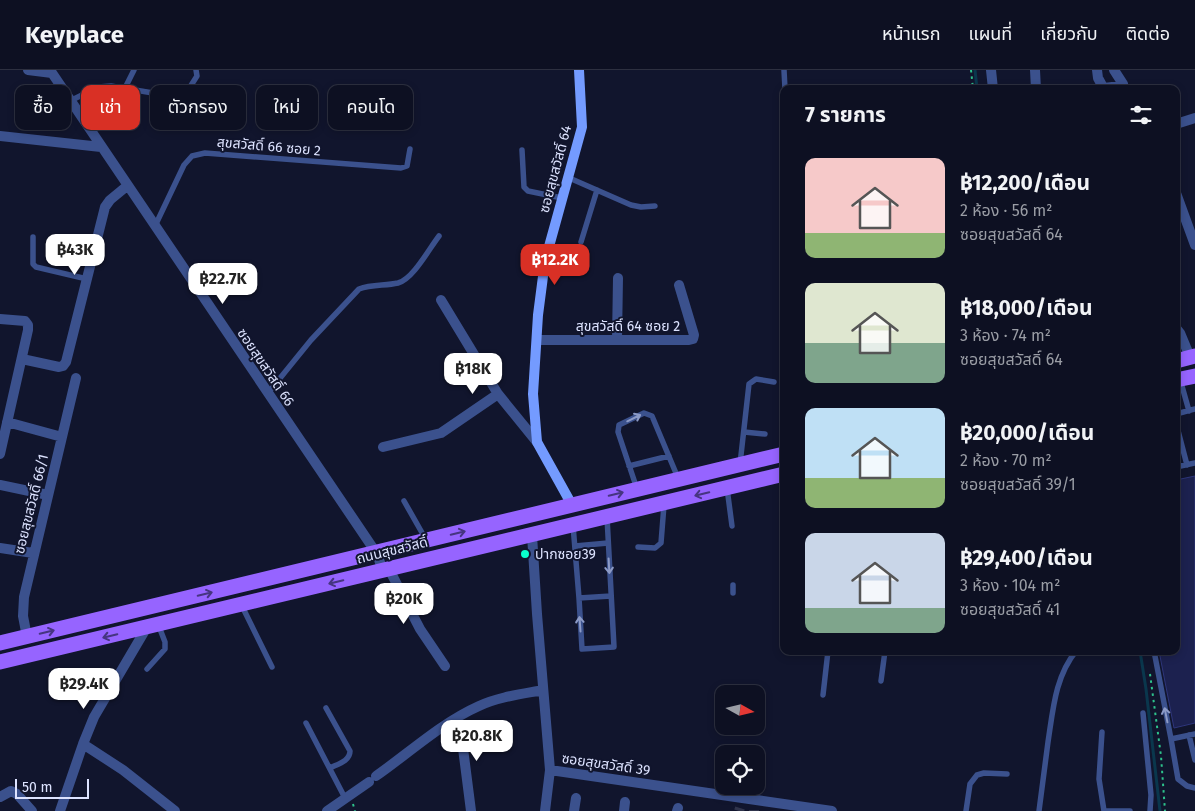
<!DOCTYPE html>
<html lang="th">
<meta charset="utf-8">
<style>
:root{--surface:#0d1022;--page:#16192a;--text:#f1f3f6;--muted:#9a9da5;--line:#2d3040;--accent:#d93025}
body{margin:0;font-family:"Fira Sans","Noto Sans Thai",sans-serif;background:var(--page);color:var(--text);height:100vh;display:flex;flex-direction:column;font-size:19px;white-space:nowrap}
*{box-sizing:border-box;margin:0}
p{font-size:16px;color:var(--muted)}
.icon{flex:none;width:28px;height:28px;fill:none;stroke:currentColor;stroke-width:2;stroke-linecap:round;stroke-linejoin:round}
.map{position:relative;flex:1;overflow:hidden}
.side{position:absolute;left:780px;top:15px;width:400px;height:570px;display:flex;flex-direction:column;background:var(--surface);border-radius:10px;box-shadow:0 2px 8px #0003,0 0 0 1px var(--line)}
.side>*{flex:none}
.banner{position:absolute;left:15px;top:15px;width:475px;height:45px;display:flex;gap:10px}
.needle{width:32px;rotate:98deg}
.tools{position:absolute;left:715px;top:615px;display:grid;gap:10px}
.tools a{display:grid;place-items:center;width:50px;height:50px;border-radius:10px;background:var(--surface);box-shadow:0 2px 8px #0003,0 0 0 1px var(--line);font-size:25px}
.scale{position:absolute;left:15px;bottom:12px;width:74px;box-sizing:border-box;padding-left:5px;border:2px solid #dde3ff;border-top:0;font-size:14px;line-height:18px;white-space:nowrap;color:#dde3ff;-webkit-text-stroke:4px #11152d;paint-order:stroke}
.price{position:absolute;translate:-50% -42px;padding:0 11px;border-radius:10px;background:#fff;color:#222;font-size:16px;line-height:32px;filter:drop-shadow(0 1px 2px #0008)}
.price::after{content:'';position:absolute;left:50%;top:30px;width:15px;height:11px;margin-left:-8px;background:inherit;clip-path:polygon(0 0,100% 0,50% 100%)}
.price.current{background:var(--accent);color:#fff}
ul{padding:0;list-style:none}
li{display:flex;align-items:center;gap:15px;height:125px;padding:0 25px}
li span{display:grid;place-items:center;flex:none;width:140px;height:100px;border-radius:10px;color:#555}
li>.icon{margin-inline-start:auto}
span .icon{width:60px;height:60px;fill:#fffc;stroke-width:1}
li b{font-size:21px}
h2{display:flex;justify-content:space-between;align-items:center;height:60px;padding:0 25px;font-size:21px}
.chip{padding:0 18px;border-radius:10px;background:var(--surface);box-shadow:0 2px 8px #0003,0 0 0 1px var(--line);font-size:18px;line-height:45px}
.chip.current{background:var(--accent);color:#fff}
header{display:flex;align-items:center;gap:30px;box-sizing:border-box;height:70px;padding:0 25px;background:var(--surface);border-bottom:1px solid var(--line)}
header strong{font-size:24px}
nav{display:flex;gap:28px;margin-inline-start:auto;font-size:18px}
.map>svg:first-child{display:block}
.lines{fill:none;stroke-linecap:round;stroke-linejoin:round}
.stream{stroke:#0a374d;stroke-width:3}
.building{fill:#1c214f;stroke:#2e367b}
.street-tunnel{stroke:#30344c;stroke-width:10;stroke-dasharray:10 5;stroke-linecap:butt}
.path{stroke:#2ec28c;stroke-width:2;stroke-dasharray:2.5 4;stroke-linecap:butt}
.lane{stroke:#3b518d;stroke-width:5.5}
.street{stroke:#3b518d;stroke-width:10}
.secondary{stroke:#749bff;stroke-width:10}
.primary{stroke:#9664ff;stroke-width:15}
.oneway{stroke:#8c9ac6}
.oneway2{stroke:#463581}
.poi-dot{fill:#09ffcd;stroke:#11152d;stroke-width:2}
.labels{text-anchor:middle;stroke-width:4;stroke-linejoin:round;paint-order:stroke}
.street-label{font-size:14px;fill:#dde3ff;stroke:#11152d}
.poi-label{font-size:14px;fill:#dde3ff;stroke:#11152d;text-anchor:start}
</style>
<header>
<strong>Keyplace</strong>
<nav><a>หน้าแรก</a><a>แผนที่</a><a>เกี่ยวกับ</a><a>ติดต่อ</a></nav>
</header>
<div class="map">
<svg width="1195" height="741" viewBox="0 0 1195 741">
<rect width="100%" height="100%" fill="#11152d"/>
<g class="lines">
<path class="stream" d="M975,0L977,19
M1140,581L1146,619L1160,741"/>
</g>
<path class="building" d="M1195,406V653L1174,658L1159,581H1176V410Z"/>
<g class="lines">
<path class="street-tunnel" d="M739,741L740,738
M754,741V740"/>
<path class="path" d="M971,0L973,19
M1150,604L1161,686L1165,741
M353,734L355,741"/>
<path class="lane" d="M784,0L785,19
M125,18L134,0
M183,28L197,6L196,0
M70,31L98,17L111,16L183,28L196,32L208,39L213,48L226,54
M522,80L524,117L528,121L562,128
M567,107L631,135L641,137L655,136
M155,156L184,95L192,86L205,83L401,98L407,96L410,79
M33,167V194L36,197L87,209
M581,172L597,120
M1180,309L1189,341
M268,323L311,270L359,219C372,214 385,216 398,213C413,209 429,179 439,166
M1176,344L1195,339
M1176,353L1187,395
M744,362L765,364
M740,394L749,314L756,309L774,312
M629,396L669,386
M1176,397L1195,393
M727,418L732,456
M637,419L618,362L619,355L644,343L652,346L678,408
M404,431L425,468
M573,455L579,528L611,526
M575,476L608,473
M638,477L655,478L661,473L664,435
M733,523V515
M579,528L582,579L614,577L607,447
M241,534L272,597
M1154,581L1171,669L1195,664
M147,599L165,579V572L158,554
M881,611L885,581
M823,625L828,581
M326,638L350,681C350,691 338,694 330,698
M1143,643L1151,725L1150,741
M306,653L345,728
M1102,662L1099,709L1104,741H1130
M1189,665L1195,690
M1171,669L1178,709L1187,716L1195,718
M966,741L970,714L977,705L984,703L1007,704
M1039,741C1042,718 1045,695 1048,672C1053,640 1055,607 1076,581"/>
<path class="street" d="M28,0L52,3
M50,0L377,484L383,501
M991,0L993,19
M1035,0L1036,19
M1097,0L1098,8L1104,19
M1095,19L1121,16L1123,14L1114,0
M1176,54L1195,48
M0,66L101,77
M1176,123L1195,175
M441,230L498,324
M0,249L25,251L28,255V260L0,384
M1176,258L1180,263L1190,287
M617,269L618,208
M537,270H689L693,269L694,265L679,215
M22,289L59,297L63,296L66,292L105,137L110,130L127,116
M7,352L62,367
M383,377L441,363L498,324L537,372
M0,415L48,425
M532,465L537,544L550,700L832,741
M0,478L33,483
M389,499L420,559L445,596
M27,567L23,546L24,527L76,308
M459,647L471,741
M83,674L123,700L175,741
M376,706C409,683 441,653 479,636C498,627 522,624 543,620
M0,727L11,721L17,724L32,741
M60,741L83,674L94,647L147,557
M327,741L369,712
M545,741L550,700
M574,741L576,728
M624,741L625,732
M677,741L678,738"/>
<path class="secondary" d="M572,435L537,372L533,324L538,245L545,191L582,57L579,0"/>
<path class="primary" d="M1176,291L1195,286
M1176,310L1195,306
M0,573L784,384
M0,592L784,404"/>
</g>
<defs><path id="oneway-shaft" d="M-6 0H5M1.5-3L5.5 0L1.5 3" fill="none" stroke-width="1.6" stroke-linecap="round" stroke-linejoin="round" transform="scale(1.25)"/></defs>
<g class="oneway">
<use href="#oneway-shaft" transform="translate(634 348) rotate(-26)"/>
<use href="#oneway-shaft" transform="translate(609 496) rotate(87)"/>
<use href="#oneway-shaft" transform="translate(580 554) rotate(-94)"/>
<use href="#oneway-shaft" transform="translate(1166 645) rotate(-101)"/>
</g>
<g class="oneway2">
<use href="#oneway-shaft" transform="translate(616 424) rotate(-13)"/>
<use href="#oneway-shaft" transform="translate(702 424) rotate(166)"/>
<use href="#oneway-shaft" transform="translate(458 463) rotate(-14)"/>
<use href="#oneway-shaft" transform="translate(336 512) rotate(167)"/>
<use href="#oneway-shaft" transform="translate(205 524) rotate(-13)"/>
<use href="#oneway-shaft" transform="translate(47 562) rotate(-13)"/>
<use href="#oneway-shaft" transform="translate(110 566) rotate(167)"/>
</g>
<circle class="poi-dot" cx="525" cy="484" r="5"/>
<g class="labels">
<g class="street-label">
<text transform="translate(269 76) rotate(5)" y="5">สุขสวัสดิ์ 66 ซอย 2</text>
<text transform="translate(555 99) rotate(-75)" y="5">ซอยสุขสวัสดิ์ 64</text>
<text x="628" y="261">สุขสวัสดิ์ 64 ซอย 2</text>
<text transform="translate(266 297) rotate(56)" y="5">ซอยสุขสวัสดิ์ 66</text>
<text transform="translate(31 434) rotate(-76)" y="5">ซอยสุขสวัสดิ์ 66/1</text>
<text transform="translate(392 480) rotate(-14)" y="5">ถนนสุขสวัสดิ์</text>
<text transform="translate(606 694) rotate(8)" y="5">ซอยสุขสวัสดิ์ 39</text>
</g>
<g class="poi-label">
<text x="535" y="489">ปากซอย39</text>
</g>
</g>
</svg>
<div class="tools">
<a><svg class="needle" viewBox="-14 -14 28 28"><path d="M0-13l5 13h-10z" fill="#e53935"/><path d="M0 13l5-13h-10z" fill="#9a9da5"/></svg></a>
<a><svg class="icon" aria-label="locate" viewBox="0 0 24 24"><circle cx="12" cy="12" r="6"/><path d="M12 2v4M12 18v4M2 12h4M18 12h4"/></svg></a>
</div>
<div class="scale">50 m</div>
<b class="price" style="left:75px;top:206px">฿43K</b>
<b class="price current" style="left:555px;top:216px">฿12.2K</b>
<b class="price" style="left:223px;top:235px">฿22.7K</b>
<b class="price" style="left:473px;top:325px">฿18K</b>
<b class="price" style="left:404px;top:555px">฿20K</b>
<b class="price" style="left:84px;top:640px">฿29.4K</b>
<b class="price" style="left:477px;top:692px">฿20.8K</b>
<div class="banner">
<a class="chip">ซื้อ</a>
<a class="chip current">เช่า</a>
<a class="chip">ตัวกรอง</a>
<a class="chip">ใหม่</a>
<a class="chip">คอนโด</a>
</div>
<section class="side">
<h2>7 รายการ<svg class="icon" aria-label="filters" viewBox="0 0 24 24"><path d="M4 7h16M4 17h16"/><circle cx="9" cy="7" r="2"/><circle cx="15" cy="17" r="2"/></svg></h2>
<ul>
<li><span style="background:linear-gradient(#f6c9c9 75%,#8fb573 0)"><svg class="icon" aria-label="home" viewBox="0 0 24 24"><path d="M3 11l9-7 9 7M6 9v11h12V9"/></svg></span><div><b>฿12,200/เดือน</b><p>2 ห้อง · 56 m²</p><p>ซอยสุขสวัสดิ์ 64</p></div></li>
<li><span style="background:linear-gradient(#dfe7d0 60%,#7fa58c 0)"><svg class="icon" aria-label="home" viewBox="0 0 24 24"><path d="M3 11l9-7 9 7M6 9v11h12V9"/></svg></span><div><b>฿18,000/เดือน</b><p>3 ห้อง · 74 m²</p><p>ซอยสุขสวัสดิ์ 64</p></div></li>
<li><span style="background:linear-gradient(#bfe0f5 70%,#8fb573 0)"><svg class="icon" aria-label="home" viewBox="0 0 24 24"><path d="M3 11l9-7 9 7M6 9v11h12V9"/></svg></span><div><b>฿20,000/เดือน</b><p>2 ห้อง · 70 m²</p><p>ซอยสุขสวัสดิ์ 39/1</p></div></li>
<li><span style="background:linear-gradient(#c9d6e8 75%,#7fa58c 0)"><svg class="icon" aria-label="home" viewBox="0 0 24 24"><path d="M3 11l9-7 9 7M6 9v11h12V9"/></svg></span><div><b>฿29,400/เดือน</b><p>3 ห้อง · 104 m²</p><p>ซอยสุขสวัสดิ์ 41</p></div></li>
</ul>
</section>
</div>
